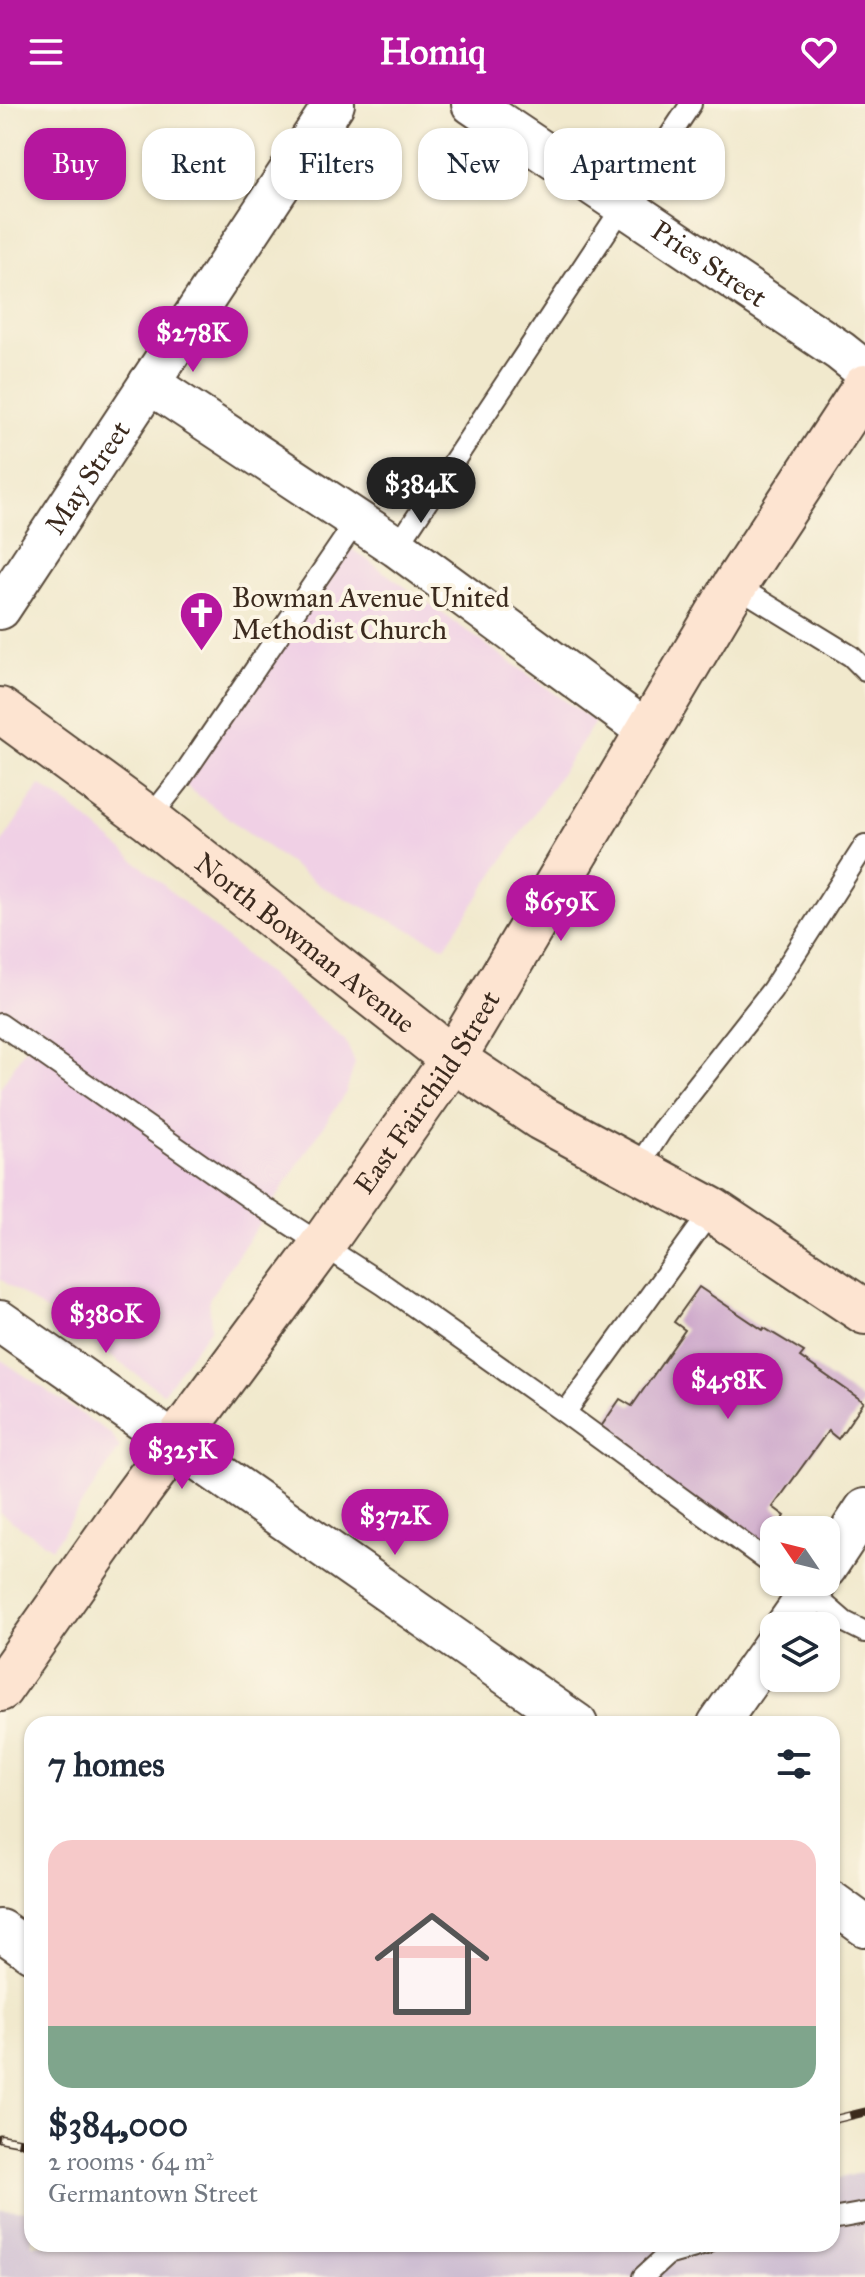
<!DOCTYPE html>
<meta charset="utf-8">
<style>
:root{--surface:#fff;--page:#f2f2f3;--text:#1f2937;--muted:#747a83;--accent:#b5179e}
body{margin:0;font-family:"IM FELL Great Primer",serif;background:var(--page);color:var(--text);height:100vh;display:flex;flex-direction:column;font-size:30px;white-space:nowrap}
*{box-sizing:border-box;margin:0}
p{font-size:26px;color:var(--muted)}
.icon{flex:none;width:44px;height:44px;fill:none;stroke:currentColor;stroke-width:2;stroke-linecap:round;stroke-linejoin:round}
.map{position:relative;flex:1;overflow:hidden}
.details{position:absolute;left:24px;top:1612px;width:816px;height:536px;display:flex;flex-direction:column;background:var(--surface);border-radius:24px;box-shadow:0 2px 6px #0004}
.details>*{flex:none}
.guide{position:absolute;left:24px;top:24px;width:818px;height:72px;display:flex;gap:16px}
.needle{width:52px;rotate:305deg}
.tools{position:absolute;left:760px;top:1412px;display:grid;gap:16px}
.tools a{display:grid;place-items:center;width:80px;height:80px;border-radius:16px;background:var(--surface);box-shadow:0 2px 6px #0004;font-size:40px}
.price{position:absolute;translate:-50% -68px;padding:0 18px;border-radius:28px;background:var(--accent);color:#fff;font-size:26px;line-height:52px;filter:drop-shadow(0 2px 4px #0008)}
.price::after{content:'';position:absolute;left:50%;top:48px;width:24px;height:18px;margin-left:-12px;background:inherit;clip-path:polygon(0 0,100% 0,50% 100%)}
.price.on{background:#222;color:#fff}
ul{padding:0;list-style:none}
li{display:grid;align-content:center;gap:16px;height:424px;padding:0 24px}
li span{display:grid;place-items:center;height:248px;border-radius:24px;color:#555}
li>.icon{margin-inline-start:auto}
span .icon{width:144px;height:144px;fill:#fffc;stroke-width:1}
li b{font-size:34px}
h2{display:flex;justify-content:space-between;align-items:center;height:96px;padding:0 24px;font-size:34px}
.chip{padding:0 28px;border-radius:24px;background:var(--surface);box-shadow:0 2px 6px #0004;font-size:28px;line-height:72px}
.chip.on{background:var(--accent);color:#fff}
header{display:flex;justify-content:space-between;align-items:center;height:104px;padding:0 24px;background:var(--accent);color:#fff;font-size:36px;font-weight:800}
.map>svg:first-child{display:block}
.built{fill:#f0d0e5}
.industrial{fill:#cebed2}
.building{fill:#cda8cb}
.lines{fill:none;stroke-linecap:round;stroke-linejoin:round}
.lane-casing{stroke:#564738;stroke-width:24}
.street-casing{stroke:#564738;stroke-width:44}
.secondary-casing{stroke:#564738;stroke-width:48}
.lane{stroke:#fff;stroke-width:20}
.street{stroke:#fff;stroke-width:40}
.secondary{stroke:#fde4d1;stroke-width:44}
.rail-casing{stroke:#3b2a1e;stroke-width:9}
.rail{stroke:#fcf5e5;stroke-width:6;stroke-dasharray:18;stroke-linecap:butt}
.labels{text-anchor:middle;stroke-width:8;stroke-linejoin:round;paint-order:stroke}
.street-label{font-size:28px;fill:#3b2a1e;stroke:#fcf5e5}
.poi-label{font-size:28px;fill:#3b2a1e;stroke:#fcf5e5;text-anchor:start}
</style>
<header><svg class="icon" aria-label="menu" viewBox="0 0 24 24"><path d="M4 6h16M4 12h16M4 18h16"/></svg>Homiq<svg class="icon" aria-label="heart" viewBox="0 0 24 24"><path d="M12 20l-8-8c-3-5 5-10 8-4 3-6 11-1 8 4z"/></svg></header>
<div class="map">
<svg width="865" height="2173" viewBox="0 0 865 2173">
<rect width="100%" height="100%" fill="#fcf5e5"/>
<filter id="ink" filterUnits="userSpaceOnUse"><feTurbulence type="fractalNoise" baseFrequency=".0125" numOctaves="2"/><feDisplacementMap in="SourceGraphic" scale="16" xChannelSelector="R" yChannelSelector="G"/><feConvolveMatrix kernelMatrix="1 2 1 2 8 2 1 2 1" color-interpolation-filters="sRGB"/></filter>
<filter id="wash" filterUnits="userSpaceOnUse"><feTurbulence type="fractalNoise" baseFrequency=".006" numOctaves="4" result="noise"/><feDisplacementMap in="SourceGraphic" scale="32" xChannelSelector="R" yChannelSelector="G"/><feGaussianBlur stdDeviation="1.8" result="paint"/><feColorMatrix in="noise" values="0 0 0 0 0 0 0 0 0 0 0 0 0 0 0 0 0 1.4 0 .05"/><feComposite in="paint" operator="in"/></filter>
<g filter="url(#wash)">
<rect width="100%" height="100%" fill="#f1e9cd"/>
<path class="built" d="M342,438L595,618L445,843L320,782L179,677Z
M40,681L72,703L345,936L355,959L346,988L209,1195L211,1223L163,1289L0,1175V984L28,940L0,920V741Z
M0,1255L111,1330L120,1344L52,1444L0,1409Z"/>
<path class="industrial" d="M865,2068V2173H0V2105L32,2107V2140H832V2076Z"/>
<g id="blocks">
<path class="building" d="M699,1183L763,1226L764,1224L804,1248L800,1253L864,1298L838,1335L828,1327L773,1403L785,1412L759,1446L711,1427L632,1372L642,1360L596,1330L620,1295L632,1302L685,1226L674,1218Z"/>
</g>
</g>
<g filter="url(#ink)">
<use href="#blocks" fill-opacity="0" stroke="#564738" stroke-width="2"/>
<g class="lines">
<defs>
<path id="lane" d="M397,443L691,0
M735,481L851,552L865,566
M149,715L179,677L357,416
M0,920L251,1095L384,1181L565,1309L774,1462
M636,1066L661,1027L772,886L865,741
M565,1309L712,1106
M807,1485L845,1518L865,1528
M832,2115L865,2109
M643,2173L667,2151L706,2140"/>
<g id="street">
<path id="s1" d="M472,0L840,247L865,267"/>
<path d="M149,279L397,443L647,627"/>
<path id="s2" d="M0,505L334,0"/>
<path d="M0,1217L577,1620"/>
<path d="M826,1464L865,1405"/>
<path d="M786,1522L817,1478"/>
<path d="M718,1620L774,1540"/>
<path d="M832,1798L865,1822"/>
<path d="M0,1826L32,1848"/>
</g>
<g id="secondary">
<path id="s3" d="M0,606L149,715L453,955L541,1014L712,1106L865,1208"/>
<path id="s4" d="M0,1585L133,1396L322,1141L453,955L735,481L865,283"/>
</g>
</defs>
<use href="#lane" class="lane-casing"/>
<use href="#street" class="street-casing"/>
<use href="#secondary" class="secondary-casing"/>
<use href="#lane" class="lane"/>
<use href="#street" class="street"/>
<use href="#secondary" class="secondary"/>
<defs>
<path id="rail" d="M832,2016L865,2008
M0,2034L32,2040"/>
</defs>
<use href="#rail" class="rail-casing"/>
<use href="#rail" class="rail"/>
</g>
</g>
<defs>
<symbol id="church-pin" viewBox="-11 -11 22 30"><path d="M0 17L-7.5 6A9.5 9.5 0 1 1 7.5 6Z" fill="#b5179e" stroke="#fcf5e5"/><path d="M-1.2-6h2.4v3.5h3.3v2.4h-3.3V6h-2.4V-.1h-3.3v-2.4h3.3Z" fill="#fff"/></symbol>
</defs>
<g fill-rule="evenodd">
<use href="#church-pin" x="176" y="484" width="51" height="69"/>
</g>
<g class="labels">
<g class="street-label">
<text dy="10" stroke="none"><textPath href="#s1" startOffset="286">Pries Street</textPath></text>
<text dy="10" stroke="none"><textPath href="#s2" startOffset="158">May Street</textPath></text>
<text dy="10" stroke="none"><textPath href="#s3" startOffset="384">North Bowman Avenue</textPath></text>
<text dy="10" stroke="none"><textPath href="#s4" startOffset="734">East Fairchild Street</textPath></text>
</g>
<g class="poi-label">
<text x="232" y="503">Bowman Avenue United<tspan x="232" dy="32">Methodist Church</tspan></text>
</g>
</g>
</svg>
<div class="tools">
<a><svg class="needle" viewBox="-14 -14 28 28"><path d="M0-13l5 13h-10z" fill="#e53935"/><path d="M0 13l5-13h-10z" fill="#747a83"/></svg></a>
<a><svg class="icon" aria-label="layers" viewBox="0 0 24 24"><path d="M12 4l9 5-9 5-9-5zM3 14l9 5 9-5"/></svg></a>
</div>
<b class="price" style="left:193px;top:270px">$278K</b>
<b class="price on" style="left:421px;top:421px">$384K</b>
<b class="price" style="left:561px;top:839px">$659K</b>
<b class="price" style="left:106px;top:1251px">$380K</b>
<b class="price" style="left:728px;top:1317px">$458K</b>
<b class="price" style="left:182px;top:1387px">$325K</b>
<b class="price" style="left:395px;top:1453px">$372K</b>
<div class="guide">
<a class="chip on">Buy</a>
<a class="chip">Rent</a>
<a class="chip">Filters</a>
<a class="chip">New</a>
<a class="chip">Apartment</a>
</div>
<section class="details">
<h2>7 homes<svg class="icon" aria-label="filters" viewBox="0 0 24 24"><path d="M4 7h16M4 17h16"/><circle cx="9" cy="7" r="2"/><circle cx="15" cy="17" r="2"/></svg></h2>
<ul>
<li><span style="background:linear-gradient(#f6c9c9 75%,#7fa58c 0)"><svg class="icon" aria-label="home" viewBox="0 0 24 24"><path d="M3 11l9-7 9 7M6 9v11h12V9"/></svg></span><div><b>$384,000</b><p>2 rooms · 64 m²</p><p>Germantown Street</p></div></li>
</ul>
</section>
</div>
